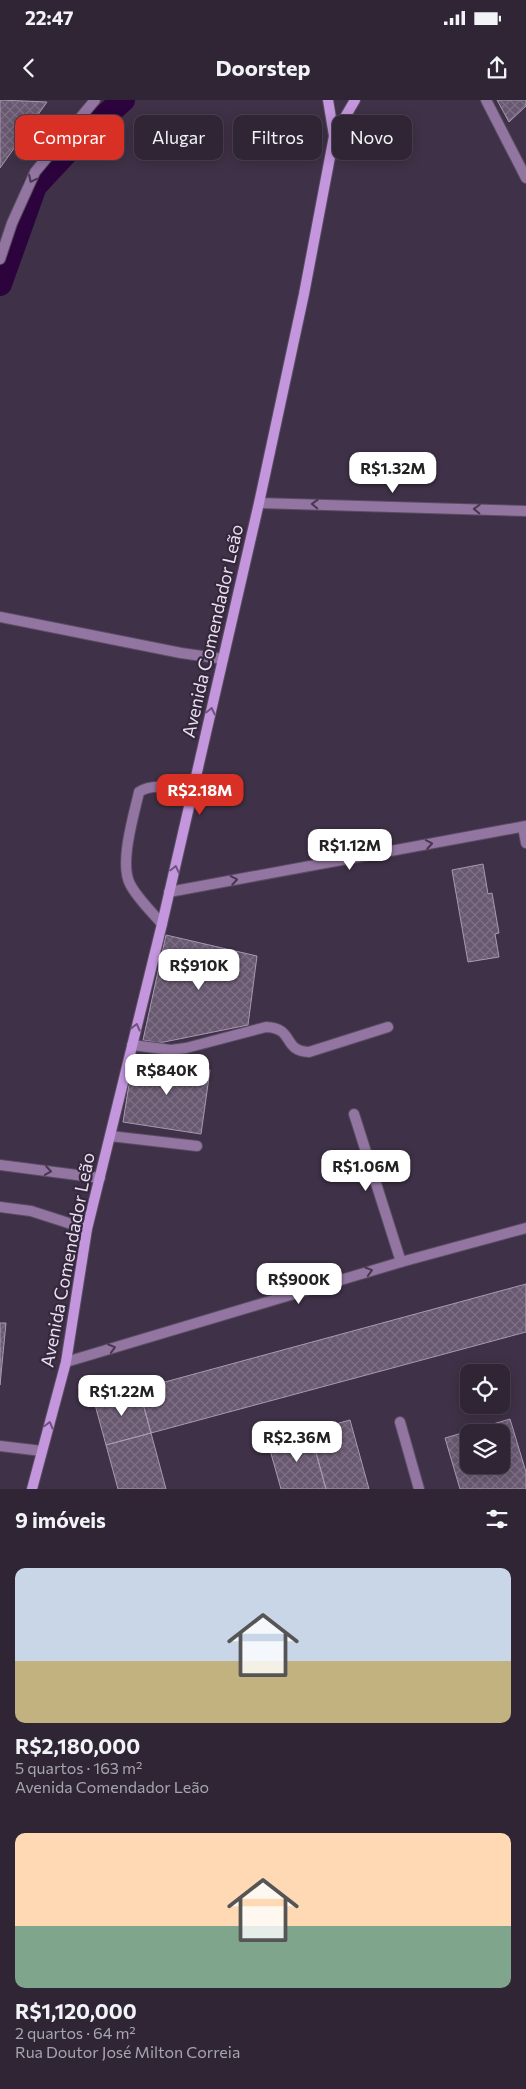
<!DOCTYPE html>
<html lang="pt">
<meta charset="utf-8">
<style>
:root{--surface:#2f2535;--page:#372d3d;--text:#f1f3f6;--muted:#a7a5ad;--line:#4a4250;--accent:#d93025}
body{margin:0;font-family:Commissioner,sans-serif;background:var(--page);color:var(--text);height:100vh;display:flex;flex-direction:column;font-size:19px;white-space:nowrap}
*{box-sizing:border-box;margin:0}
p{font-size:16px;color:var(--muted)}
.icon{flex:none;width:28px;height:28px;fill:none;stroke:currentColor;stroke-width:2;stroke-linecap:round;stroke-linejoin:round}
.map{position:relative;height:1389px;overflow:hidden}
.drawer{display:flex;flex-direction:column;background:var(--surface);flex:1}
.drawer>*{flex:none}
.top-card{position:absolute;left:15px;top:15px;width:496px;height:45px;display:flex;gap:10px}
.controls{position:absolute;left:460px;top:1264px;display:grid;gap:10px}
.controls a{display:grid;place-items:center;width:50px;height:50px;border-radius:10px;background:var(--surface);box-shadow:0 2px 12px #0003,0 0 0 1px var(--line);font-size:25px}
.price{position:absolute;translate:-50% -42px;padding:0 11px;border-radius:10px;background:#fff;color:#222;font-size:16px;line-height:32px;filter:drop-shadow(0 1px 2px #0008)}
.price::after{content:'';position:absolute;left:50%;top:30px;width:15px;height:11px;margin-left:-8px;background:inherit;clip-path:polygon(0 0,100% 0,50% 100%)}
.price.active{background:var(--accent);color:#fff}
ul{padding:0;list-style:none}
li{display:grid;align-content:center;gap:10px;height:265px;padding:0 15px}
li span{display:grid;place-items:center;height:155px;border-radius:10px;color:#555}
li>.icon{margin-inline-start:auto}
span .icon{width:90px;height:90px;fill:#fffc;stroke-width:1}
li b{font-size:21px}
h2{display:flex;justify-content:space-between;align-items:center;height:60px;padding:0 15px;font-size:21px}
.tag{padding:0 18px;border-radius:10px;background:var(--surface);box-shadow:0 2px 12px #0003,0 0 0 1px var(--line);font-size:18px;line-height:45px}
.tag.active{background:var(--accent);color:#fff}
.status{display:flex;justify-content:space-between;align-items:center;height:35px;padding:0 25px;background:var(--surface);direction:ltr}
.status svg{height:14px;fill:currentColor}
header{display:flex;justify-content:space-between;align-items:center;height:65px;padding:0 15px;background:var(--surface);font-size:22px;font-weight:700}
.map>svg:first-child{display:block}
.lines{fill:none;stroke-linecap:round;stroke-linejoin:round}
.canal{stroke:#2c033d;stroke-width:24}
.building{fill:url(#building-cross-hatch);stroke:#a998b3;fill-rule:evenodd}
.service-casing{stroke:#5a4d62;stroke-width:12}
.minor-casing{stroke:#5a4d62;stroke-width:12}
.tertiary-casing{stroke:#5a4d62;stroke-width:12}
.secondary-casing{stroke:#5a4d62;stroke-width:12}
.service{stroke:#9275a1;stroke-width:10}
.minor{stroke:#9275a1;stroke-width:10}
.tertiary{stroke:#9275a1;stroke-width:10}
.secondary{stroke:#c496dd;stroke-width:10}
.oneway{stroke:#483751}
.oneway2{stroke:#6e537d}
.labels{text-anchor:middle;stroke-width:4.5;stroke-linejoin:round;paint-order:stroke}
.street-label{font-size:18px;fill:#eae1ef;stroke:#35273d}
</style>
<div class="status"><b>22:47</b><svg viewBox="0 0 49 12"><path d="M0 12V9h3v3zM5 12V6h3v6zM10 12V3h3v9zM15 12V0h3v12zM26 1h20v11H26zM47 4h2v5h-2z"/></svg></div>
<header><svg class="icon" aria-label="back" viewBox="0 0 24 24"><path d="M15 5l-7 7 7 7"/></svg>Doorstep<svg class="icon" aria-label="share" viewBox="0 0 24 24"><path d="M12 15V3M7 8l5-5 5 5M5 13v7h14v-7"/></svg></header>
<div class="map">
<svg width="526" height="1389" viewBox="0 0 526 1389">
<defs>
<pattern id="building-cross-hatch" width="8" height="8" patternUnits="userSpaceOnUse" patternTransform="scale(1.25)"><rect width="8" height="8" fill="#685870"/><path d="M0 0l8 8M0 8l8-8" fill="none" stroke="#7e7085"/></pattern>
</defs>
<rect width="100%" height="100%" fill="#3f3147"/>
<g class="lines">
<path class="canal" d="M0,184L35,86L77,41L123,0"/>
</g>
<path class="building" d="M0,0L47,2L0,68Z
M497,0H526V6L509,22Z
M483,764L488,794L492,793L499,833L495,834L499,857L468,862L452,770Z
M166,835L257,856L248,925L159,943L143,940Z
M133,959L210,970L201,1034L123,1022Z
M526,1184V1232L151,1333L139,1289Z
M0,1223H6L0,1285Z
M139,1289L151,1333L106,1345L94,1301Z
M510,1319L526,1372V1389H460L445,1338ZM469,1332H501V1365H469Z
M350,1320L369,1389H326L310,1331Z
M310,1331L326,1389H281L268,1343Z
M151,1333L166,1389H118L106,1345Z"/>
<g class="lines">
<defs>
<path id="service" d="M0,517L181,553L223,559
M523,727L526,743
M162,824C152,812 137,798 130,784C119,763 134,715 139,692C154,682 176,689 192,692
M132,945L171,950L186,948L266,927C295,928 282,951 309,952L388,927
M110,1036L197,1046
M400,1322L419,1389"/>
<path id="minor" d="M169,792L526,726
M354,1014L401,1162
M0,1065L100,1078
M0,1107L31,1111L87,1129"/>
<path id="tertiary" d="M486,0L526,78
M0,159L12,123L35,72L95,0
M259,403L526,411
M66,1262L401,1162L526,1128
M0,1346L42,1351"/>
<path id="secondary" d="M334,36L355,0
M32,1389L66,1262L87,1129L162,824L259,403L304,194L334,36L328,0"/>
</defs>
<use href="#service" class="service-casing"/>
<use href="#minor" class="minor-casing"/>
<use href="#tertiary" class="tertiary-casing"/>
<use href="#secondary" class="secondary-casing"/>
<use href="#service" class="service"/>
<use href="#minor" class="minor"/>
<use href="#tertiary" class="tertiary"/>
<use href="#secondary" class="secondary"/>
</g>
<defs><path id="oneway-chevron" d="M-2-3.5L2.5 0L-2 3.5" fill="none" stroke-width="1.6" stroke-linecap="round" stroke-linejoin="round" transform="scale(1.25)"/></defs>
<g class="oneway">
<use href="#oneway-chevron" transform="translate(32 79) rotate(116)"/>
<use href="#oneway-chevron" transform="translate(315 404) rotate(-178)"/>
<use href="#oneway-chevron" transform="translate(477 409) rotate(-178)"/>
<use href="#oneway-chevron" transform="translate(429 744) rotate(-10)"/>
<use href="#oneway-chevron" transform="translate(234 780) rotate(-10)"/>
<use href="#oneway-chevron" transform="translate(48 1071) rotate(8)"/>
<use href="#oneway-chevron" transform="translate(369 1171) rotate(-17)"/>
<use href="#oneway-chevron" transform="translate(112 1248) rotate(-17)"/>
</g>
<g class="oneway2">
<use href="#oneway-chevron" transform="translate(211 611) rotate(-77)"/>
<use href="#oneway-chevron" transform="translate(175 769) rotate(-77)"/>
<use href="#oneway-chevron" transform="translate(136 927) rotate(-76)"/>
<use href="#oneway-chevron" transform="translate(49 1325) rotate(-75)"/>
</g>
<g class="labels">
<g class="street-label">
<text transform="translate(213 531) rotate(-77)" y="6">Avenida Comendador Leão</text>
<text transform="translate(68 1160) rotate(-79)" y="6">Avenida Comendador Leão</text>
</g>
</g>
</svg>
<div class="controls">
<a><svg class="icon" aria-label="locate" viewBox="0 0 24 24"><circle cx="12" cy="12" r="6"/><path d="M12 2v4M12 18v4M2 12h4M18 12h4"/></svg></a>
<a><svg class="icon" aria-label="layers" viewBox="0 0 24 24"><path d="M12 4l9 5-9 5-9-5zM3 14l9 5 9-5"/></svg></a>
</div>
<b class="price" style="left:393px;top:394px">R$1.32M</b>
<b class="price active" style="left:200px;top:716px">R$2.18M</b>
<b class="price" style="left:350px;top:771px">R$1.12M</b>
<b class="price" style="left:199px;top:891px">R$910K</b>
<b class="price" style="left:167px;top:996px">R$840K</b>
<b class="price" style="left:366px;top:1092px">R$1.06M</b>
<b class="price" style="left:299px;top:1205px">R$900K</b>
<b class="price" style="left:122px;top:1317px">R$1.22M</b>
<b class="price" style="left:297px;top:1363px">R$2.36M</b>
<div class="top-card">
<a class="tag active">Comprar</a>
<a class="tag">Alugar</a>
<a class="tag">Filtros</a>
<a class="tag">Novo</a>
</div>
</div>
<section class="drawer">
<h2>9 imóveis<svg class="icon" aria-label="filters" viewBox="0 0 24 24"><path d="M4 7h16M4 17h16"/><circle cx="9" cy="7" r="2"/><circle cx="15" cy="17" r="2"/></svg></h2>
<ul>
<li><span style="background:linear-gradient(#c9d6e8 60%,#c2b280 0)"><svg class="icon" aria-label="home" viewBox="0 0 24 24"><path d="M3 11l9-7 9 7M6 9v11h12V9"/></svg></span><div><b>R$2,180,000</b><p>5 quartos · 163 m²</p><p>Avenida Comendador Leão</p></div></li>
<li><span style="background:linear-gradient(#ffd9b3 60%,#7fa58c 0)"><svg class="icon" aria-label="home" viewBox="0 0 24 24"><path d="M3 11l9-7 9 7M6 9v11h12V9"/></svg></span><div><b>R$1,120,000</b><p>2 quartos · 64 m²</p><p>Rua Doutor José Milton Correia</p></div></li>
</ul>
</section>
